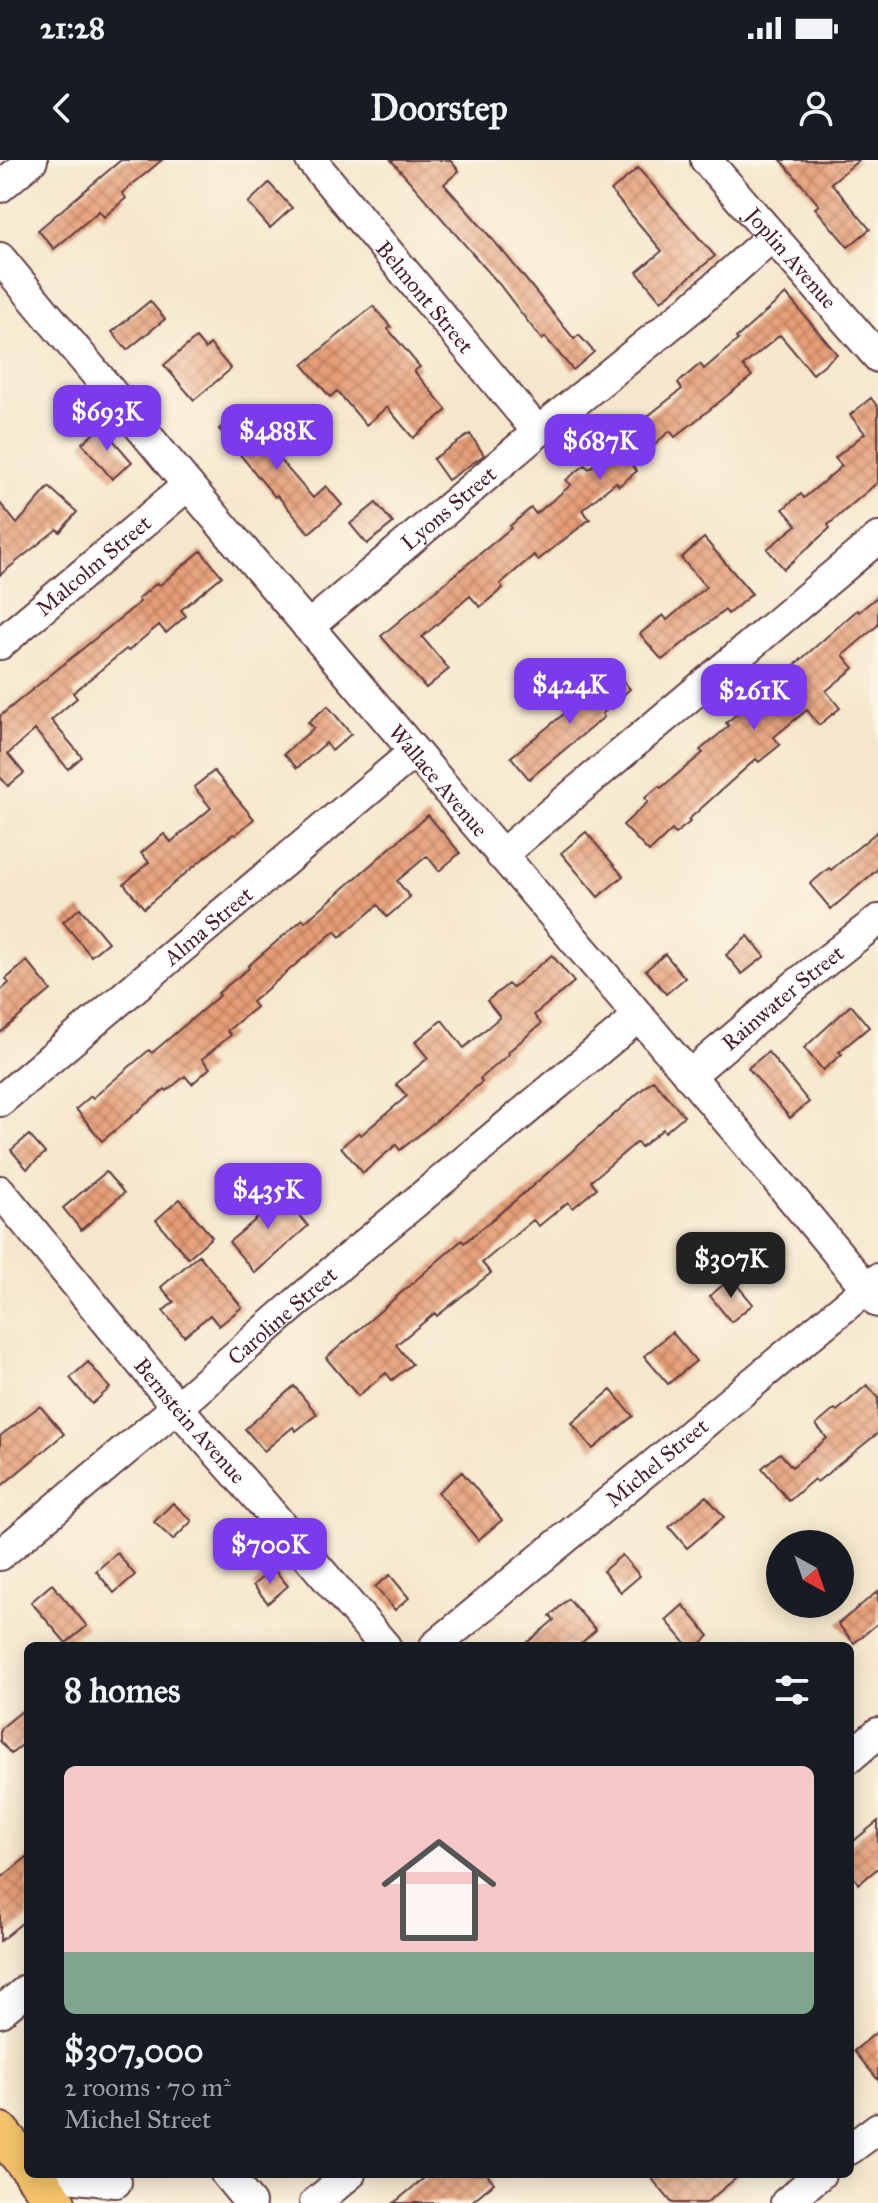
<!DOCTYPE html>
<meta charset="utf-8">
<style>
:root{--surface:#171b24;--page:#20242c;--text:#f1f3f6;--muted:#9ea1a6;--accent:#7c3aed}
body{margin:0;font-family:"IM FELL Great Primer",serif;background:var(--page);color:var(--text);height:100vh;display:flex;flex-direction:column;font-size:30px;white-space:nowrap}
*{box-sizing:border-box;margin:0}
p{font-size:26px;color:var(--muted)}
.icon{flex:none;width:44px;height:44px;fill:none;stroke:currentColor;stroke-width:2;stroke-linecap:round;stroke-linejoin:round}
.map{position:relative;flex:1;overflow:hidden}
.panel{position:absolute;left:24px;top:1482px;width:830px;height:536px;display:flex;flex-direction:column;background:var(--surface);border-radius:12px;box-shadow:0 4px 20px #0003}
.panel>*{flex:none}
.needle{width:52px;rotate:140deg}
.buttons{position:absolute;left:766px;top:1370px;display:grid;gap:16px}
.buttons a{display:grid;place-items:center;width:88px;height:88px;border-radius:50%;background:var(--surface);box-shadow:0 4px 20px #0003;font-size:40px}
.price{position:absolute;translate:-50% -68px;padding:0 18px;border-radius:16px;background:var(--accent);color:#fff;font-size:26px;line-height:52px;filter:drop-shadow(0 2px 4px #0008)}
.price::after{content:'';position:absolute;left:50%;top:48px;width:24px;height:18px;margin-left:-12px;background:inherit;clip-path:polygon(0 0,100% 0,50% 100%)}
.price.active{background:#222;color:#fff}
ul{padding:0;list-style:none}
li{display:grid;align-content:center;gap:16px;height:424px;padding:0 40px}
li span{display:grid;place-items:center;height:248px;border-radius:12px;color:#555}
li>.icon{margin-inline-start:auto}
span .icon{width:144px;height:144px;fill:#fffc;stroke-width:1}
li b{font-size:34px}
h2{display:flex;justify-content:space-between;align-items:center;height:96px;padding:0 40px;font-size:34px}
.status{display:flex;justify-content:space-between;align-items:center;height:56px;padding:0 40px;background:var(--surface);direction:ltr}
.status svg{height:22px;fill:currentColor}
header{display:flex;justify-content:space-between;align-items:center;height:104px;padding:0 40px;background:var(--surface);font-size:36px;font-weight:700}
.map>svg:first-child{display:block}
.building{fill:url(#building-cross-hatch)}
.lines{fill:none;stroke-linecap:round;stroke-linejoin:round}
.minor-casing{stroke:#643d43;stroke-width:34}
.major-casing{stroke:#643d43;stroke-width:42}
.minor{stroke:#fff;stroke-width:30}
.major{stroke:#f3c26a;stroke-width:38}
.labels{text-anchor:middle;stroke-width:7;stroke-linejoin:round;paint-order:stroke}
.street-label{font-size:22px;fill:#4a1f2b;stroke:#fcf5e5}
</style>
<div class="status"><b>21:28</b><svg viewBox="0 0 49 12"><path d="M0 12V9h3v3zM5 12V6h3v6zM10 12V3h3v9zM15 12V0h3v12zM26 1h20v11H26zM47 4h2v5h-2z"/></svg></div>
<header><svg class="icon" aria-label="back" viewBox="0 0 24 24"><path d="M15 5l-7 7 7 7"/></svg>Doorstep<svg class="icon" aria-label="person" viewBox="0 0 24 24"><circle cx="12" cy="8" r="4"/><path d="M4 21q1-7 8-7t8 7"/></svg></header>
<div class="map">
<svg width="878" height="2043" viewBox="0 0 878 2043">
<defs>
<pattern id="building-cross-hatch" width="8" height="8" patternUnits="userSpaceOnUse" patternTransform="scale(2)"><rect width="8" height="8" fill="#e69e77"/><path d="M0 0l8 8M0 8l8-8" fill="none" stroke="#bc8062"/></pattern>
</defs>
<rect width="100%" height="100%" fill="#fcf5e5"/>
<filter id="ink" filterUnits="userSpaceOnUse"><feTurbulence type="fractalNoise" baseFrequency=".0125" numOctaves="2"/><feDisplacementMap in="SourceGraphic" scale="16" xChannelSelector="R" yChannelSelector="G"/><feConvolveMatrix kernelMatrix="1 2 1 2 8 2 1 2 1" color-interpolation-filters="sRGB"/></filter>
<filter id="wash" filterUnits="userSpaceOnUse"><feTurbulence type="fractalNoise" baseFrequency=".006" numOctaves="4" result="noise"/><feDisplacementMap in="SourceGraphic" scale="32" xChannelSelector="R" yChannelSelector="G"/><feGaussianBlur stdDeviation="1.8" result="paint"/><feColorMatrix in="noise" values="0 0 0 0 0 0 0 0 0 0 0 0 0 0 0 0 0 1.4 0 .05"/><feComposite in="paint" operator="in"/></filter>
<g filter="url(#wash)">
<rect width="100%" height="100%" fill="#f5e7cc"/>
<g id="blocks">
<path class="building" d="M121,0H162L122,33L126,38L104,57L99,51L54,89L38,70Z
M391,0H450L459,11L444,24L506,95L574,179L579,175L594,192L573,210L545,177L542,180L499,124Z
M781,0H859L831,23L870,69L848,87L815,48L819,45Z
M638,8L715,96L661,141L637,112L662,91L611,31Z
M269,23L292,48L270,68L248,43Z
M786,134L837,194L813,214L780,175L743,206L752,216L675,277L670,271L631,304L637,311L619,326L616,322L582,350L590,359L538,400L534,395L500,424L503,428L480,447L470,436L422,477L449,509L426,528L381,476L511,368L510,366L531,348L536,354L571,325L566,320L585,305L589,309L626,278L624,275L682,229L678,223L700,204L704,209L738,180L736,178Z
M150,141L165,159L127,190L112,172Z
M373,146L391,167L388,169L420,207L414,211L447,250L413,278L387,247L366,265L337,231L330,237L303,205Z
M196,178L205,189L210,184L231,209L194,240L164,205Z
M871,238L878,247V322L828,365L830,368L784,409L767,389L797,365L783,349L801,334L804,338L842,306L835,298L865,273L850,255Z
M246,246L268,273L261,278L313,338L326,326L342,345L309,373L277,335L275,337L219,269Z
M102,267L132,302L112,319L82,283Z
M470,274L484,295L448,320L433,299Z
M49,327L77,352L60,372L57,369L0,415V343L17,364Z
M376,343L393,363L367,384L350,364Z
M704,378L752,434L728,454L725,450L662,500L640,474L663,455L667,460L706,427L681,398Z
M201,391L222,416L181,450L186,456L166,473L159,465L128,491L126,489L73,533L77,538L51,560L82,597L68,609L35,570L8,594L24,613L8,626L0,617V556L140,442L138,439L157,423L160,425Z
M878,436V465L843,495L854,508L826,531L840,548L819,565L807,550L774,577L780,585L759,602L756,599L688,660L690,662L675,674L672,670L649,692L623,665L648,642L645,638L659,626L661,628L703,593L700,590L729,566L726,563L780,518L857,450L859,452Z
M614,510L630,529L602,554L604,557L529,619L511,597L597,527L596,526Z
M328,546L351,574L332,591L326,583L297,608L284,594L314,568L308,562Z
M214,611L254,659L235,675L233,674L144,748L124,724L149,702L141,693L164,674L171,682L211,648L194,627Z
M428,655L460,693L439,711L427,696L397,721L410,737L387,757L378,745L340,777L335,771L252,842L256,847L227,871L231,875L202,899L210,908L192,924L185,916L167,931L165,929L102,981L76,949L91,936L93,938L149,890L152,893L220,835L218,833L249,808L248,806L303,759L305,762Z
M878,671V709L831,749L810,724L829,708L831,710Z
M586,672L623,716L598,737L561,693Z
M80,748L108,782L91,796L63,762Z
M748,776L765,796L742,814L726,795Z
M665,794L685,818L666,834L646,810Z
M552,795L574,822L534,855L541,864L508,892L509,894L480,919L482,922L419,975L400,990L396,985L363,1013L341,987L359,972L361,975L407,936L396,924L428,898L415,882L442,860L464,888L500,857L487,841L508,824L512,828Z
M27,801L51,830L0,873V831L9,823L6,819Z
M851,845L869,867L839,892L842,894L823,910L804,888Z
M768,892L809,942L790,958L748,908Z
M653,920L684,956L665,972L663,969L641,987L637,982L591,1021L597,1028L573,1048L568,1042L539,1066L533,1060L482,1103L491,1113L437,1156L435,1153L396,1185L412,1204L392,1220L386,1213L358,1236L326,1198L462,1080L464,1083L536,1023Z
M29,975L45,993L27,1009L11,990Z
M106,1012L124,1033L81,1070L63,1048Z
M275,1027L308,1066L255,1113L229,1082L259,1057L251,1047Z
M180,1039L212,1077L188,1098L156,1060Z
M199,1095L242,1147L219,1166L210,1155L184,1176L163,1151L174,1142L161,1127Z
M731,1118L753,1144L731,1162L710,1136Z
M672,1172L696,1201L668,1224L644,1196Z
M88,1202L110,1228L92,1244L70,1218Z
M867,1225L878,1237V1273L817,1322L814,1319L789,1341L762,1308L780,1293L792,1307L827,1278L816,1265L835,1249L837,1251Z
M294,1226L317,1254L296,1271L293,1267L264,1291L245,1269Z
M611,1230L633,1256L593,1289L572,1263Z
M40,1246L64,1274L0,1327V1276Z
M462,1312L502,1360L478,1380L438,1332Z
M706,1336L724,1357L687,1388L669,1367Z
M173,1343L192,1361L173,1380L154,1362Z
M117,1393L135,1415L114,1433L96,1411Z
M622,1395L640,1416L621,1432L603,1411Z
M273,1408L288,1426L268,1443L253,1425Z
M390,1415L409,1438L395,1450L375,1427Z
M52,1424L87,1466L66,1483L31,1442Z
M878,1431V1463L854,1483L838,1464Z
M568,1439L596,1470L578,1486H523L554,1460L550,1456Z
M683,1445L709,1476L698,1486H688L666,1460Z
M28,1546V1580L11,1594L0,1581V1569Z
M878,1661V1708L859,1724L850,1713V1684Z
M28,1696V1758L0,1781V1719Z
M878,1871V1920L854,1891Z
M429,2014H487L494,2023L470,2043H394Z
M648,2014H741L706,2043H672Z"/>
</g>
</g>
<g filter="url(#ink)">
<use href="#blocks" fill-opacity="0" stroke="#643d43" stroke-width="2"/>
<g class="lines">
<defs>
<g id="minor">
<path id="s1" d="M311,0L538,272"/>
<path id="s2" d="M706,0L878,197"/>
<path d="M0,27L32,0"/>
<path id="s3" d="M0,98L188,325L740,975L878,1142"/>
<path id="s4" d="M308,467L538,272L695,145L772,76"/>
<path id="s5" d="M0,484L188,325"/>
<path d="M501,695L878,378"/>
<path id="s6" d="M689,916L797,824L878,760"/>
<path id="s7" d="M0,941L414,592"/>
<path id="s8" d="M0,1031L177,1247L263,1344L385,1486"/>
<path id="s9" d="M0,1395L177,1247L341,1104L638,857"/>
<path id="s10" d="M435,1486L878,1119"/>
<path d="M850,1597L878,1573"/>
<path d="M0,1852L28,1829"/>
<path d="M850,1989L878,1968"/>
<path d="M58,2014L67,2017L116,2022"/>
<path d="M226,2014L250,2043"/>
<path d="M315,2043L350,2014"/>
<path d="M786,2043L820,2014"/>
</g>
<path id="major" d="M0,1972L28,2006
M34,2014L56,2043"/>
</defs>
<use href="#minor" class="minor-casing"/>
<use href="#major" class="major-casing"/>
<use href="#minor" class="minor"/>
<use href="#major" class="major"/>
</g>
</g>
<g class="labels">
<g class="street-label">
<text dy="8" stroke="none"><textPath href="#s2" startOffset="130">Joplin Avenue</textPath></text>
<text dy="8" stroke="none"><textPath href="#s1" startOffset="178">Belmont Street</textPath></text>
<text dy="8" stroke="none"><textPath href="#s4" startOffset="184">Lyons Street</textPath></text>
<text dy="8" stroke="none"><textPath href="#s5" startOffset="122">Malcolm Street</textPath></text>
<text dy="8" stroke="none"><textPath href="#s3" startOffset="682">Wallace Avenue</textPath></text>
<text dy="8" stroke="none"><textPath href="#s7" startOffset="272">Alma Street</textPath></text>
<text dy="8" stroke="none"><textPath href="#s6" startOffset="122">Rainwater Street</textPath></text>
<text dy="8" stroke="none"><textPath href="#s9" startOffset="370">Caroline Street</textPath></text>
<text dy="8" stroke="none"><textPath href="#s8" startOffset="298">Bernstein Avenue</textPath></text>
<text dy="8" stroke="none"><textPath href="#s10" startOffset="288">Michel Street</textPath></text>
</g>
</g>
</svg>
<div class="buttons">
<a><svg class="needle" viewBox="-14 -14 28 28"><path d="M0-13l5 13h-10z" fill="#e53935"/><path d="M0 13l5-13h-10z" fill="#9ea1a6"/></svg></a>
</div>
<b class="price" style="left:107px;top:293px">$693K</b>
<b class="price" style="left:277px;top:312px">$488K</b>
<b class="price" style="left:600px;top:322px">$687K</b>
<b class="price" style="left:570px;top:566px">$424K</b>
<b class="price" style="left:754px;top:572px">$261K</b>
<b class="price" style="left:268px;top:1071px">$435K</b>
<b class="price active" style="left:731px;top:1140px">$307K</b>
<b class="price" style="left:270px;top:1426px">$700K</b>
<section class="panel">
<h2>8 homes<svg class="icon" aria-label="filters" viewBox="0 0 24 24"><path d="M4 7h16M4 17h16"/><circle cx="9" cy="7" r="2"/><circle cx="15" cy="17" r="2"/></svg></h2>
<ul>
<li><span style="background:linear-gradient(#f6c9c9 75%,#7fa58c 0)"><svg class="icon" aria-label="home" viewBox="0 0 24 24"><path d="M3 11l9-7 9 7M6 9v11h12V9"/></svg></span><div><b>$307,000</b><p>2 rooms · 70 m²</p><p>Michel Street</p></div></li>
</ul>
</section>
</div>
